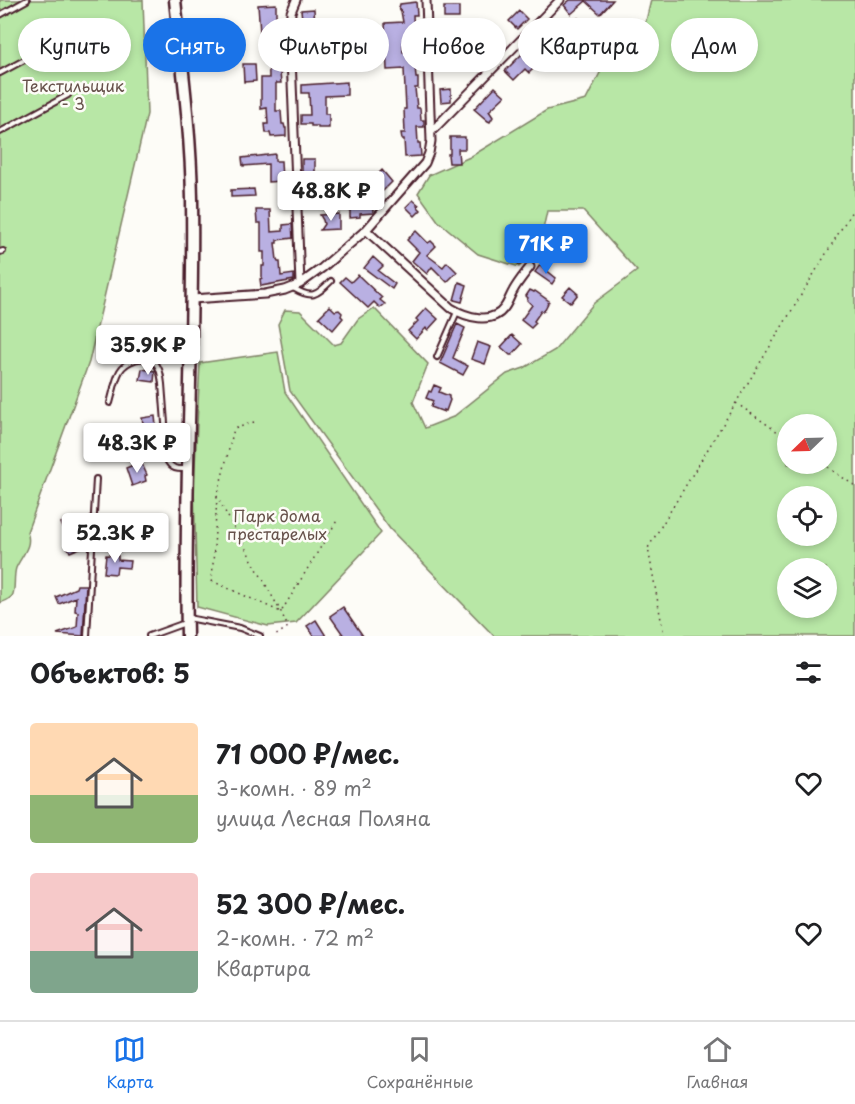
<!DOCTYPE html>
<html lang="ru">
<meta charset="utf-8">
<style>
:root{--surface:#fff;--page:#f6f6f6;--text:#202124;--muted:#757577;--line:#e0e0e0;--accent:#1a73e8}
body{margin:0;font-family:"Playpen Sans",sans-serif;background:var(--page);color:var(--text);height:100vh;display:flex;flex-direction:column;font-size:22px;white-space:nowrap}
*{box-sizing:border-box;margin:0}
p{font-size:20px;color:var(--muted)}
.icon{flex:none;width:33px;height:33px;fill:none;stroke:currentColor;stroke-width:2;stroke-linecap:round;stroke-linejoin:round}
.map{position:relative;height:636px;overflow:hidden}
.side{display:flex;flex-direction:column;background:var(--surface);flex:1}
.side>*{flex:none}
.banner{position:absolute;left:18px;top:18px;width:819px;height:54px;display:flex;gap:12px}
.needle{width:39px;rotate:247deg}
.controls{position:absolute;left:777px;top:414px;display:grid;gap:12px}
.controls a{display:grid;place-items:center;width:60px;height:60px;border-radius:50%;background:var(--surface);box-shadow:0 3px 9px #0003;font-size:30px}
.price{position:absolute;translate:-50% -51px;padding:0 14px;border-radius:6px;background:#fff;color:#222;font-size:20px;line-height:39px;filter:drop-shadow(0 2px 3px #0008)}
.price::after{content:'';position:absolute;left:50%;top:36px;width:18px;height:14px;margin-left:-9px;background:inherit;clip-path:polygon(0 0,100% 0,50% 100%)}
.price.current{background:var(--accent);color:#fff}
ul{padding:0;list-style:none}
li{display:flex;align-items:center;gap:18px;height:150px;padding:0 30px}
li span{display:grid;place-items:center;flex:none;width:168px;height:120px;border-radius:6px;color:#555}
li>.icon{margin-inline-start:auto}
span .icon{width:72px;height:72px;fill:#fffc;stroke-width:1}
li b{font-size:26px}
h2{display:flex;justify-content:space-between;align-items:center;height:72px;padding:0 30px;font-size:26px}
.pill{padding:0 21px;border-radius:27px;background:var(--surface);box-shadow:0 3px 9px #0003;font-size:21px;line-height:54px}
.pill.current{background:var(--accent);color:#fff}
.tab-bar{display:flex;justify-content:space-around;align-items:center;height:84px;border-top:2px solid var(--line);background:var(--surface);font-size:16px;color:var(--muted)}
.tab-bar a{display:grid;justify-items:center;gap:3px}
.tab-bar .current{color:var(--accent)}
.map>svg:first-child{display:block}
.green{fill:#b8e7a6;stroke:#818368;stroke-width:1.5;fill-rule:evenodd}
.building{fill:#b9b0e2;stroke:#4a1f2b;stroke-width:1.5}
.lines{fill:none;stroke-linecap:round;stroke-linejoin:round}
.lane-casing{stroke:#4a1f2b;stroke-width:8}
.street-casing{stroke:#4a1f2b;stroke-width:11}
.secondary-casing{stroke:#4a1f2b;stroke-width:15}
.path{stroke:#4a1f2b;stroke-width:1.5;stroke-dasharray:1.5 4.5;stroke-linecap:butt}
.lane{stroke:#fdfcf7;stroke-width:4}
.street{stroke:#fdfcf7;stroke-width:7}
.secondary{stroke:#fdfcf7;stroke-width:10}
.labels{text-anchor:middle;stroke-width:5;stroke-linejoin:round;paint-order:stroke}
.park-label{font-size:16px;fill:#66514a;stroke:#fdfcf7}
</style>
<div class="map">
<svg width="855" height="636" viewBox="0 0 855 636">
<rect width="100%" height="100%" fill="#fdfcf7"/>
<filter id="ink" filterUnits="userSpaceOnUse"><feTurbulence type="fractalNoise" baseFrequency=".0167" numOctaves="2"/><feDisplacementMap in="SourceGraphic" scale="12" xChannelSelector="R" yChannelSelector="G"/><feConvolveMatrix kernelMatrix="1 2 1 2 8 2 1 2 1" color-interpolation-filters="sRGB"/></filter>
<g filter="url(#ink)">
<path class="green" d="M0,0H143L147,114L89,362L27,532C33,546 21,556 16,568C13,577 16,591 12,596C9,600 4,601 0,603Z
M651,0H855V636H494L390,529L290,391L278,324L285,310L300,311L334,345L341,343L358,319L374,308L428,364L413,402L425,428L453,417L507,374L524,368L555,350L594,303L637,271L583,211H547L539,248L519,267L478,254L438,221L418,193L429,175L470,157L547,110L586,100L602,69L646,21ZM788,424H826V464H788ZM788,496H826V536H788ZM788,568H826V608H788Z
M278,352L285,392L381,533L296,623L268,626L197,607L194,486L200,363Z"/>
<path class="building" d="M570,0H613L600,14L586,1L571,14L564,5Z
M416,2L417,15H413L414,38L403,39V52H414L416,78H418V88H415L417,108H420L421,120H424V127H417L418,143H420L421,156L405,157L404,139H402L401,133H405L404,109H406L404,69L387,70L385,23L403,22L401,11L399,8L400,4Z
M276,4V26H280L283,68L282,69V73H280L281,83H276V111H281L282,124H284L285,128H286V136L271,137L270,133H266L265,124H268L267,108L261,109V78H269L268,33H260L258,5Z
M444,7H459V18H444Z
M314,9L315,27H337V33H328V57L320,58L321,61H309V37H304L301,10Z
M519,11L527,19L517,29L509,21Z
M578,18L588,30L579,38L577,37L559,51L551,42Z
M492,26L493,36H487V37H475L474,27Z
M445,31H462L463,47H456V56H439V46H446Z
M523,53L536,66L529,73L525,69L514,80L505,71Z
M243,64H255L256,81L244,82Z
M347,82V95L325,96V114H329V128H318V126H311V124H301V115H310L309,93H302V85Z
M495,87L505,96L489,111L493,117L490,122L488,121L474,109Z
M451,89V101L441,102L440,90Z
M450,137H465V149H458L459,163H449L448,154H450Z
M275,154V161H281L282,181L268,182V164L243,166L242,158Z
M302,159H315V177H302Z
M382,170L392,182L383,191L372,180Z
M320,175L338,176V191H320Z
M366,188H372L373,213L360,214V217L350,218V207H366Z
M254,189L255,196L231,197V190Z
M322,196V207L304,208V205H303L302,197Z
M413,200L419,205L417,206L421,210L415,216L406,207Z
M256,210H270L271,232L283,231V225L292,224L293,238L277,240V243H275L277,260L278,262H280L281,276L294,274V280L261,286L260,279L262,278V266H264V252H261V223H257Z
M339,214V229L320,230L324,224L323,220L320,215Z
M416,231L428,243L431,241L436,246L427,255L443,267L447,262L457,272L447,282L432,267L427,274L412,261L419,252L407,240Z
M514,247L527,256L520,265L508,257Z
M373,257L383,266L378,271L395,284L392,289L364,268Z
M540,265L556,278L552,284L535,272Z
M358,275L382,298L380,300L385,304L380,308L374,302L368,308L340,282L345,277L351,282Z
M459,282L467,285L462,302L454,300Z
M570,287L578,294L571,303L562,296Z
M530,290L534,292L535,291L549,301L544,311H541L534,321L536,323L531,328L521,320L532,305L527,300L528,298L526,296Z
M330,306L335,311L339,310L342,313L341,316L343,318L333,330L319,317Z
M426,308L438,319L428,330L426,328L416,339L408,331L418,321L416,319Z
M457,324L465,328L453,358L468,366L463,375L440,363Z
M512,335L522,344L512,355H510L501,347Z
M477,342L491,347L485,364L471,359Z
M142,369L155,371L154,382L140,380Z
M434,385L441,388L439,392L449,396V398L450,400L446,411L444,410V412L431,407L433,401L426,398L429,391L431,392Z
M155,416L156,426L144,428L142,418Z
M118,436L121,454L117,455V458L105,461L101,440Z
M141,462L147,475L145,476L146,481L132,486L126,468Z
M74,518L80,532L76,534L82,547L70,552L67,546L70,545L61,523Z
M106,555L118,556V560L130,561L129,568L117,567L116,574L104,573Z
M77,585H86L83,636L57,634L77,627L78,612L75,611L76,597L59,604L56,597L76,588Z
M343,607L363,636H344L330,616Z
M316,620L326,636H314L307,626Z"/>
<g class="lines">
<defs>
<path id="lane" d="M0,15L27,0
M0,73L80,30
M0,132L68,95
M0,252L3,251
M293,288C312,299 316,296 331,281
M437,357L457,312
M110,403C113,393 115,380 120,371C126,361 144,354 154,362C160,367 161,376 162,384L168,462C173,470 178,469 186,469
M188,618L240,628L260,636
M87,636L96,479
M149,636L185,623"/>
<path id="street" d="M296,0L291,12L290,32L300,284
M431,132L560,0
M366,230L451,308C466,317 492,325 504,308C508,303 510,296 513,291C518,282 524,275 530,267
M192,299L265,294L285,290L300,284L322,268L366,230L425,163L429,153L431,141L426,0"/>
<path id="secondary" d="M175,0C182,66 191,133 192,199C194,345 184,490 187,636"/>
</defs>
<use href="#lane" class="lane-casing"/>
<use href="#street" class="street-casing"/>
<use href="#secondary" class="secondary-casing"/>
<path class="path" d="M736,403L788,439
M254,422L234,429L217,497L281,612L288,627L275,636
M823,464L855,486
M217,497L212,581L281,612L338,519
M664,636L648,548L855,206"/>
<use href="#lane" class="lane"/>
<use href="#street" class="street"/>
<use href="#secondary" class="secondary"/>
</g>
</g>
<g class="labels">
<g class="park-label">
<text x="73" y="92">Текстильщик<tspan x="73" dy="18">- 3</tspan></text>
<text x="277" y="522">Парк дома<tspan x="277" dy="18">престарелых</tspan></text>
</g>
</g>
</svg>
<div class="controls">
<a><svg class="needle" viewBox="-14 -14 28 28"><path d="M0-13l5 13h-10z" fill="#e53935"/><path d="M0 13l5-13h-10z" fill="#757577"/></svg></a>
<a><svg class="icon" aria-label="locate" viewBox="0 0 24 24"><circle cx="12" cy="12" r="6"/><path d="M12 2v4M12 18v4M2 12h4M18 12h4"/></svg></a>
<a><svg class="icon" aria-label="layers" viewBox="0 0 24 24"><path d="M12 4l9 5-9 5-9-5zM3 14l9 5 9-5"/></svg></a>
</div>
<b class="price" style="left:331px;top:222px">48.8K ₽</b>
<b class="price current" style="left:546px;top:275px">71K ₽</b>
<b class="price" style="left:148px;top:376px">35.9K ₽</b>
<b class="price" style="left:137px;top:474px">48.3K ₽</b>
<b class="price" style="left:115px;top:564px">52.3K ₽</b>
<div class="banner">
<a class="pill">Купить</a>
<a class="pill current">Снять</a>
<a class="pill">Фильтры</a>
<a class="pill">Новое</a>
<a class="pill">Квартира</a>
<a class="pill">Дом</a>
</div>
</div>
<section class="side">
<h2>Объектов: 5<svg class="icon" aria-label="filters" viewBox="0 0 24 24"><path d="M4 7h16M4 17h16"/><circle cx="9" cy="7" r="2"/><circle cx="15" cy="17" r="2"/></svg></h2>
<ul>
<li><span style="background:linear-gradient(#ffd9b3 60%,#8fb573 0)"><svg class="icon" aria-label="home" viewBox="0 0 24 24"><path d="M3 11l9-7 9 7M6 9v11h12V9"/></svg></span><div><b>71 000 ₽/мес.</b><p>3-комн. · 89 m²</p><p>улица Лесная Поляна</p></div><svg class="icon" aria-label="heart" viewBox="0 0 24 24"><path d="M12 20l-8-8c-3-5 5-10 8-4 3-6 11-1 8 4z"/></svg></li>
<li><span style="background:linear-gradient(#f6c9c9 65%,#7fa58c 0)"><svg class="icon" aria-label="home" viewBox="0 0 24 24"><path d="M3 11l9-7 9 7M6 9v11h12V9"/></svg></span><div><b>52 300 ₽/мес.</b><p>2-комн. · 72 m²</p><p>Квартира</p></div><svg class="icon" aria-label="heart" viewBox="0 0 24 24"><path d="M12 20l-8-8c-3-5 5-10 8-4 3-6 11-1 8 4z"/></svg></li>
</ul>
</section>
<nav class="tab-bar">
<a class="current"><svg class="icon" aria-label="map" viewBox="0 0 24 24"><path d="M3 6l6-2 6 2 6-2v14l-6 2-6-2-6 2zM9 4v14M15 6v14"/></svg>Карта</a>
<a><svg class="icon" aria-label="saved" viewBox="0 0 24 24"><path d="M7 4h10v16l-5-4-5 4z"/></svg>Сохранённые</a>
<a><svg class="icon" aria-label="home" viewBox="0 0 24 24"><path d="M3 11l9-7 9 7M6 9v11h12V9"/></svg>Главная</a>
</nav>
